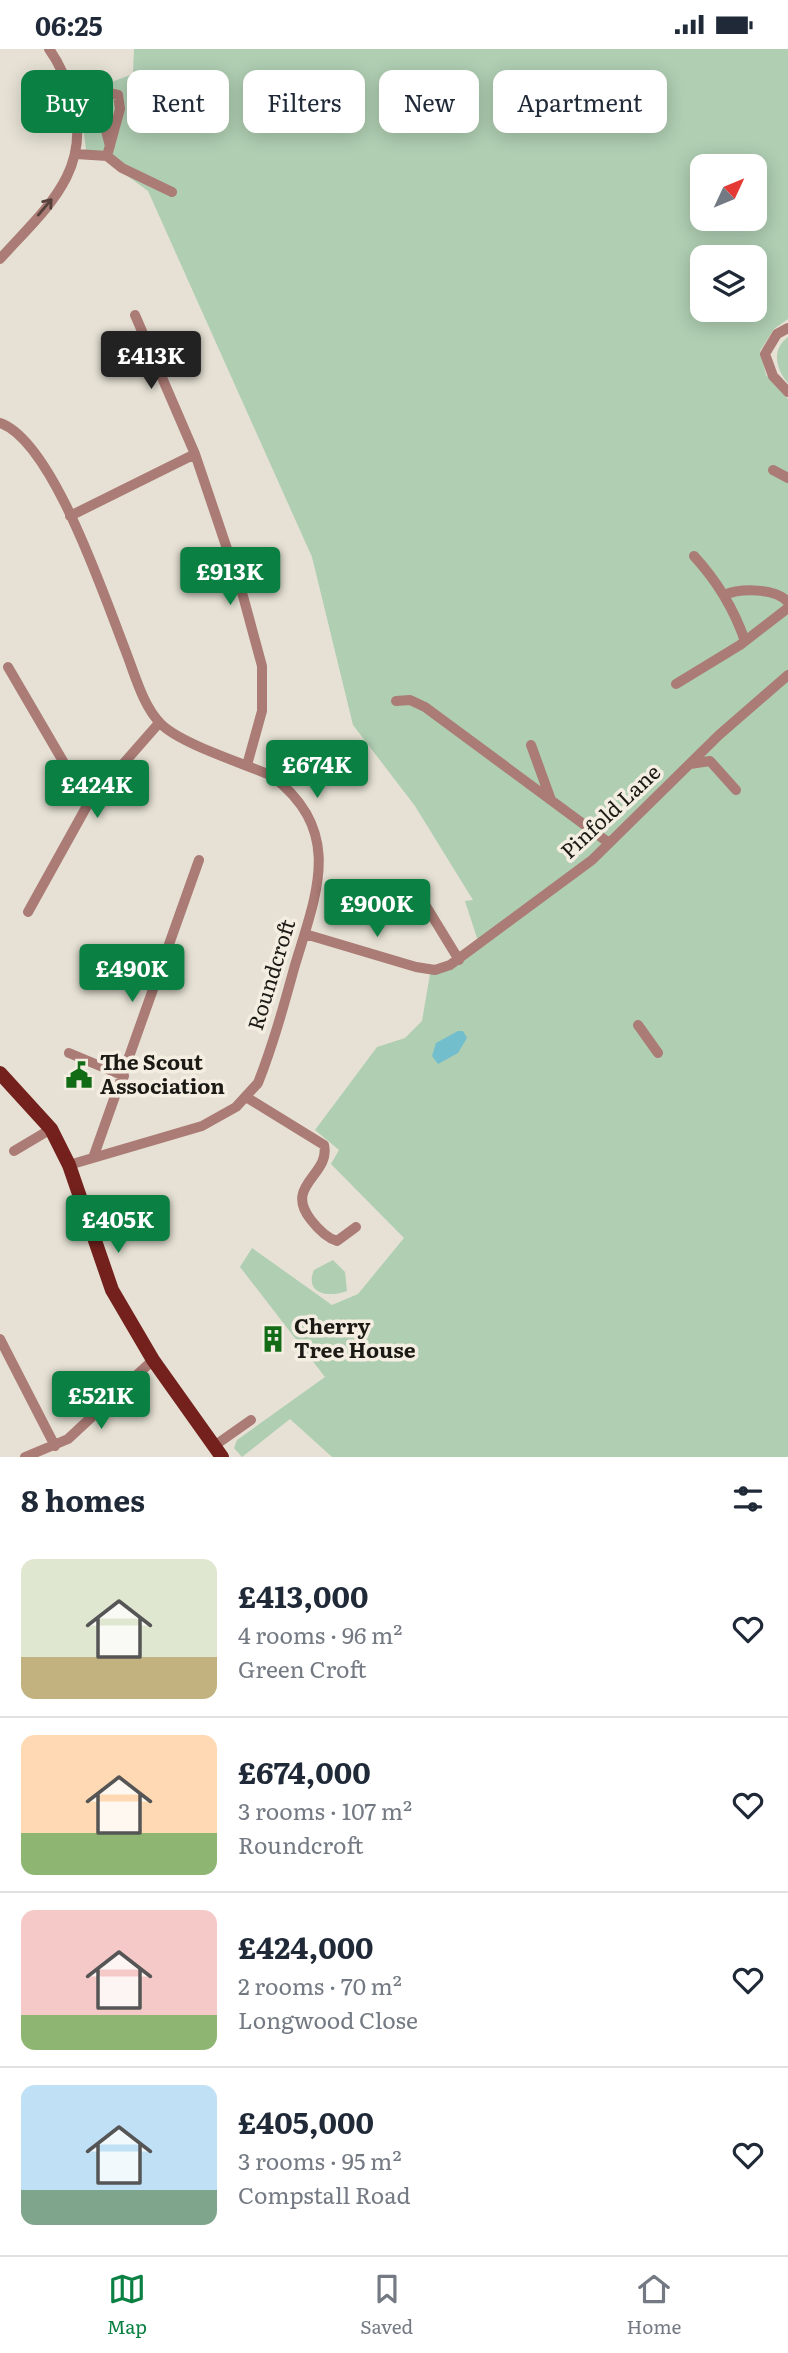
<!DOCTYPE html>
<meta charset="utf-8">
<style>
:root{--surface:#fff;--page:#f2f2f3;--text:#1f2937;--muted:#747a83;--line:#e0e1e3;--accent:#0b8043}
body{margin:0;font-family:Literata,serif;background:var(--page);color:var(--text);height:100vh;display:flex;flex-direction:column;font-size:26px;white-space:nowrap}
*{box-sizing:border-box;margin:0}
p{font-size:23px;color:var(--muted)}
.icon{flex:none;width:38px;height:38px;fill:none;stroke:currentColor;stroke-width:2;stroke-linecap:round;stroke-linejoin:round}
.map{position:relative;height:1408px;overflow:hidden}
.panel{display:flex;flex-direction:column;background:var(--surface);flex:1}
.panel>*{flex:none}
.banner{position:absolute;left:21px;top:21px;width:747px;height:63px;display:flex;gap:14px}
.needle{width:46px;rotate:46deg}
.tools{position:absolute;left:690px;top:105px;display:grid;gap:14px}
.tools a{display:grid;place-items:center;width:77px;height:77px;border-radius:14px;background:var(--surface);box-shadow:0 4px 18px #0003;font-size:35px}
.price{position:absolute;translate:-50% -60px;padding:0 16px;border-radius:7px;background:var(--accent);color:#fff;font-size:23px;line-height:46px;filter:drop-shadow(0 2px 4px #0008)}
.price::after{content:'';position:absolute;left:50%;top:42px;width:21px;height:16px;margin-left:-10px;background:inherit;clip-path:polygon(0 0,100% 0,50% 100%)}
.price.active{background:#222;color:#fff}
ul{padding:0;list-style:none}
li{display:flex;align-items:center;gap:21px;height:175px;padding:0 21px}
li+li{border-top:2px solid var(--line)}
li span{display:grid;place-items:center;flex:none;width:196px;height:140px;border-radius:14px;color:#555}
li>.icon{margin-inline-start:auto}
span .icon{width:84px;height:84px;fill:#fffc;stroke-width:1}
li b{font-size:30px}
h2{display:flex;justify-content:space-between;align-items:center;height:84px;padding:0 21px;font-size:30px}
.pill{padding:0 24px;border-radius:14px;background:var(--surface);box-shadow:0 4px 18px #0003;font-size:24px;line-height:63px}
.pill.active{background:var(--accent);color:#fff}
.status{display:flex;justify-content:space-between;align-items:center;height:49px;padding:0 35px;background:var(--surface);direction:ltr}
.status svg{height:19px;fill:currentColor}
.menu{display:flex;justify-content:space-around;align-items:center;height:98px;border-top:2px solid var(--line);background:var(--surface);font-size:19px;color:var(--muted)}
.menu a{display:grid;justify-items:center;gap:4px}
.menu .active{color:var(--accent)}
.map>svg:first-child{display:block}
.green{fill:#afceb2;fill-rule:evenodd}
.water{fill:#73becc}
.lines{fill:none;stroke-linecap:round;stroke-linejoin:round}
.minor{stroke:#ab7b75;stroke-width:10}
.major{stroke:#74211d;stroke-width:14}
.oneway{stroke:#55413b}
.labels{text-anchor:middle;stroke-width:7;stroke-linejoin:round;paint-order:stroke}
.street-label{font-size:21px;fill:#1c1a15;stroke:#f4eee2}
.poi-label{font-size:21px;font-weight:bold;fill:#1c1a15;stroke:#f4eee2;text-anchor:start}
</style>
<div class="status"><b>06:25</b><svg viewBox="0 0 49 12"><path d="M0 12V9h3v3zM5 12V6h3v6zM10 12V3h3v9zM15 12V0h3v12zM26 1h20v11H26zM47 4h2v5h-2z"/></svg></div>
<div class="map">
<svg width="788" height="1408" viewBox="0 0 788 1408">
<rect width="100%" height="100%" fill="#e6e1d4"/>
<path class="green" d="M134,0H788V270L774,280L760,302L766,326L788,350V1408H332L290,1370L242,1408L234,1399L237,1391L325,1328L240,1218L252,1199L332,1256L358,1245L404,1189L331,1115L339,1101L315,1081L377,998L405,989L422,972L430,925L478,892L465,852L473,851L415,757L353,676L312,508L148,142L100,107L87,108L79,45L133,25ZM702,117H754V170H702ZM702,208H754V261H702Z
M788,288V334C776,321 771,300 788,288Z
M333,1211L345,1223L347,1242C329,1249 304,1245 314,1221Z"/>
<path class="water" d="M458,982H463L467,989L458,1004L438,1015L432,1007L436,994Z"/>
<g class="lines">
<path class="minor" d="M67,35L118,46L120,60L107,107
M95,40L110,97
M76,105L107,107L122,119L172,143
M0,210C45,160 94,122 72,48C66,31 60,15 49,0
M135,266L195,405L243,547L262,617V662L247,716
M788,279L777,285L765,305L773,327L788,343
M0,374C53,392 105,550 126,603C135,626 143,657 161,675C181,695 243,714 272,727C344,782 317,843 295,916C284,956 273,996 258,1034L236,1058L202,1077L69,1116
M773,421L788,429
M70,467L195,405
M694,507C717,532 734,560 745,592
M724,546C741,539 775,539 788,553
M8,618L88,755
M676,635L740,596L788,559
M396,652L410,651L425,658L609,794
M531,696L551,751
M690,715L710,712L736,741
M415,839L459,911
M28,863L88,755L159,674
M305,885L416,918L435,921L450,916L592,811L719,686L788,626
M638,976L658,1004
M69,1004L124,1027
M246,1048L324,1096C331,1126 283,1136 311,1171C318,1180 327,1189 337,1192L356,1178
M14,1102L51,1080
M93,1109L199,811
M0,1290L55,1397
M214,1397L251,1371
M25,1408L68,1390L153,1311"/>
<path class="major" d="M0,1024L51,1080L69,1116L112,1241L153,1311L222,1408"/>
</g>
<defs><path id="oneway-shaft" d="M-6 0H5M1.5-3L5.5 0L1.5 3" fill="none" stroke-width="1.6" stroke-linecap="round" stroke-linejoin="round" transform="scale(1.75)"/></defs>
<use class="oneway" href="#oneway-shaft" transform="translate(45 158) rotate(-50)"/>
<defs>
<symbol id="civic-bare" viewBox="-9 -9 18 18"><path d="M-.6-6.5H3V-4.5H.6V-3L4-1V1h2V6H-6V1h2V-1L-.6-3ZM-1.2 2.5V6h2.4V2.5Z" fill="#126c16" stroke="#f4eee2" stroke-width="2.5" paint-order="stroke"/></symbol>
<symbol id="building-bare" viewBox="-9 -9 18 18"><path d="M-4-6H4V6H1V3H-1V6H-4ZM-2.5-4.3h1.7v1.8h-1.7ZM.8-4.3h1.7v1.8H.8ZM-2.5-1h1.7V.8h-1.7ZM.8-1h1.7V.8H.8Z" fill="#126c16" stroke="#f4eee2" stroke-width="2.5" paint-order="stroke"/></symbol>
</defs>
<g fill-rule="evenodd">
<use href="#civic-bare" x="60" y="1007" width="38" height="38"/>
<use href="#building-bare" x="254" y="1271" width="38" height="38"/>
</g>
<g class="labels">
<g class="street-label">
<text transform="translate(611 763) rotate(-43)" y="7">Pinfold Lane</text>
<text transform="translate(272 926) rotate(-73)" y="7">Roundcroft</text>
</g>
<g class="poi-label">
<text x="100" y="1021">The Scout<tspan x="100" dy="24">Association</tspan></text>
<text x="294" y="1285">Cherry<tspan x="294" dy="24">Tree House</tspan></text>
</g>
</g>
</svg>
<div class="tools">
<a><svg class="needle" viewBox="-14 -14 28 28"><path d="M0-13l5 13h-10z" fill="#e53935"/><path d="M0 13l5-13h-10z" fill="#747a83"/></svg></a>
<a><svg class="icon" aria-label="layers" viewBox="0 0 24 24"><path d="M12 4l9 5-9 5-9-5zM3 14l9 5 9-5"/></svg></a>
</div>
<b class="price active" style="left:151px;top:342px">£413K</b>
<b class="price" style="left:230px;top:558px">£913K</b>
<b class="price" style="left:317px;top:751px">£674K</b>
<b class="price" style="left:97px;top:771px">£424K</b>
<b class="price" style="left:377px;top:890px">£900K</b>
<b class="price" style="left:132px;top:955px">£490K</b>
<b class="price" style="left:118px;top:1206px">£405K</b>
<b class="price" style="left:101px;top:1382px">£521K</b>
<div class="banner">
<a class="pill active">Buy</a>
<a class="pill">Rent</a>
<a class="pill">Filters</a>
<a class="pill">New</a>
<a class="pill">Apartment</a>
</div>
</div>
<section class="panel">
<h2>8 homes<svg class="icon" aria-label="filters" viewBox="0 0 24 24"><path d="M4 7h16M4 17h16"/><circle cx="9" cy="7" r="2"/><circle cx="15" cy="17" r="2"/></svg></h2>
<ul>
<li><span style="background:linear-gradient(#dfe7d0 70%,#c2b280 0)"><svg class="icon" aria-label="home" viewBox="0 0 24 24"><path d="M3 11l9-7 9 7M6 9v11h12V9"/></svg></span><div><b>£413,000</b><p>4 rooms · 96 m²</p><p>Green Croft</p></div><svg class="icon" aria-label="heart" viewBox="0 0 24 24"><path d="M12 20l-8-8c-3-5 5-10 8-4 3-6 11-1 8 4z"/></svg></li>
<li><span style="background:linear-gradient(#ffd9b3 70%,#8fb573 0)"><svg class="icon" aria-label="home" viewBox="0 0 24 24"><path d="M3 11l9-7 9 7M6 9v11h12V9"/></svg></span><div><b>£674,000</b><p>3 rooms · 107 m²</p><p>Roundcroft</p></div><svg class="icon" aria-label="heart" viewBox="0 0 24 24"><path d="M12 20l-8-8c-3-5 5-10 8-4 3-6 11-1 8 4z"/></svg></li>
<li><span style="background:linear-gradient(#f6c9c9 75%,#8fb573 0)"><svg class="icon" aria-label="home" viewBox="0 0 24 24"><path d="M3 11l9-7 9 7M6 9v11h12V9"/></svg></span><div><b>£424,000</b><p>2 rooms · 70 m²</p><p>Longwood Close</p></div><svg class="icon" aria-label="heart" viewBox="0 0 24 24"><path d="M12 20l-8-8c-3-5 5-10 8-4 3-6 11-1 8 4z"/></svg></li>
<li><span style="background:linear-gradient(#bfe0f5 75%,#7fa58c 0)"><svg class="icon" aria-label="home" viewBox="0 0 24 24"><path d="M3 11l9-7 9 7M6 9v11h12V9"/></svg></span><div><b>£405,000</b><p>3 rooms · 95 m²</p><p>Compstall Road</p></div><svg class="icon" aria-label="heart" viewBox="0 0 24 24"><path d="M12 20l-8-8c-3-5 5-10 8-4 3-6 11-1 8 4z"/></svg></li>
</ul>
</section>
<nav class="menu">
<a class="active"><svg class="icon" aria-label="map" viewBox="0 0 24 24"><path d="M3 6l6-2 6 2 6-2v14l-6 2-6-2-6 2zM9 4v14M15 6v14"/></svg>Map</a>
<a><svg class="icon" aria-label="saved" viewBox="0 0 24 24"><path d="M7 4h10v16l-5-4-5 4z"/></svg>Saved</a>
<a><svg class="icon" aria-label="home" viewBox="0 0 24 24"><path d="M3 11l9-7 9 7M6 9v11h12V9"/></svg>Home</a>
</nav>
